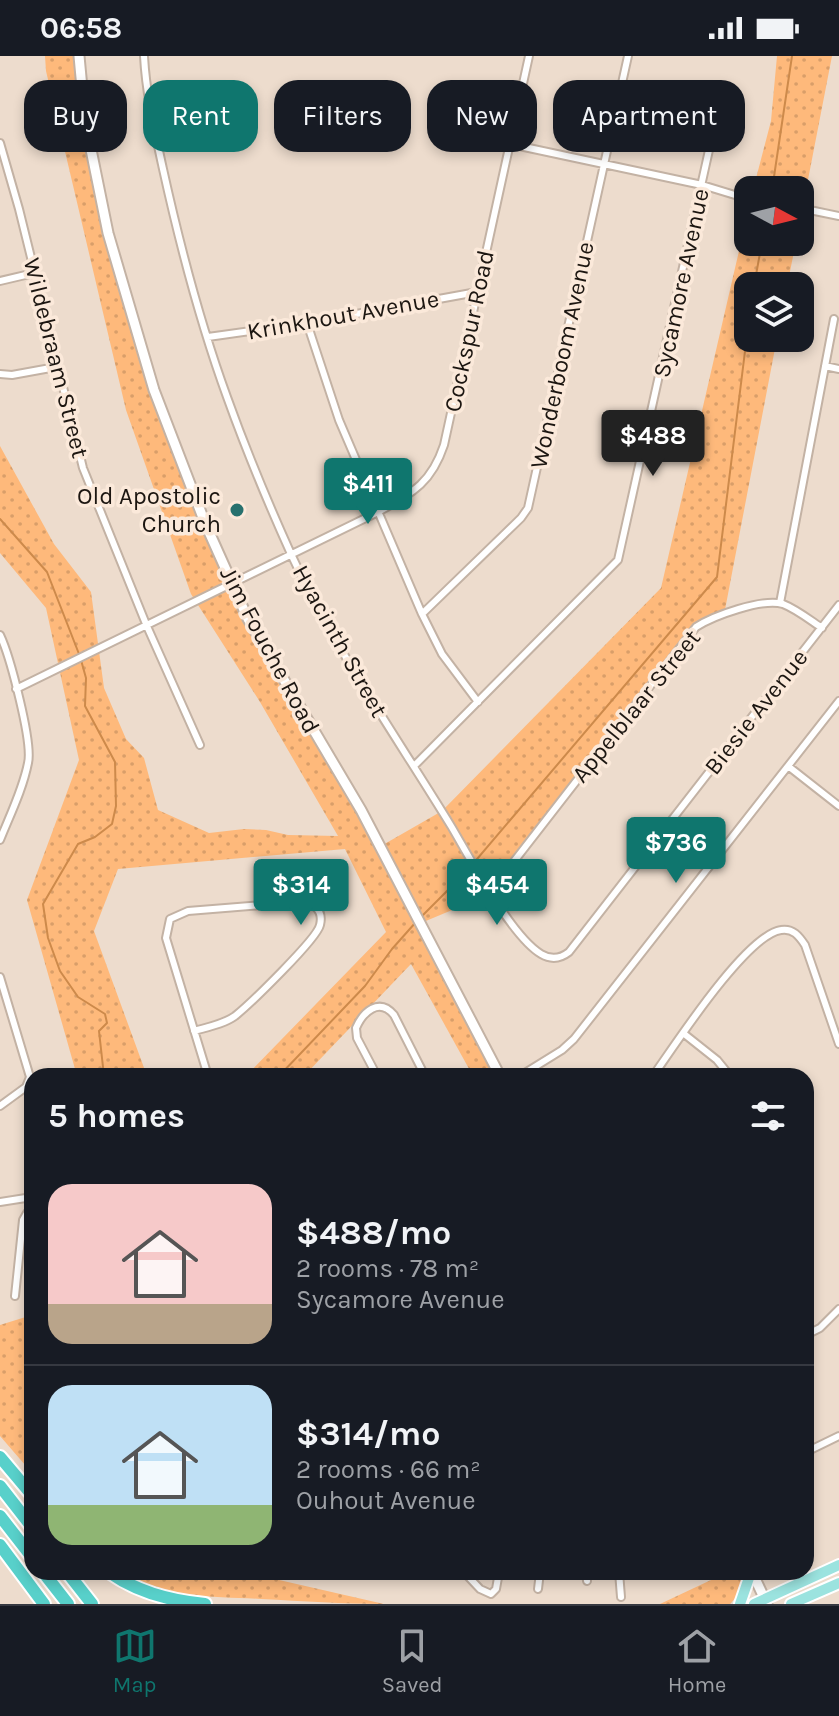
<!DOCTYPE html>
<meta charset="utf-8">
<style>
:root{--surface:#171b24;--page:#20242c;--text:#f1f3f6;--muted:#9ea1a6;--line:#363941;--accent:#0f766e}
body{margin:0;font-family:Karla,sans-serif;background:var(--page);color:var(--text);height:100vh;display:flex;flex-direction:column;font-size:30px;white-space:nowrap}
*{box-sizing:border-box;margin:0}
p{font-size:26px;color:var(--muted)}
.icon{flex:none;width:44px;height:44px;fill:none;stroke:currentColor;stroke-width:2;stroke-linecap:round;stroke-linejoin:round}
.map{position:relative;flex:1;overflow:hidden}
.sheet{position:absolute;left:24px;top:1012px;width:790px;height:512px;display:flex;flex-direction:column;background:var(--surface);border-radius:24px;box-shadow:0 4px 12px #0003}
.sheet>*{flex:none}
.banner{position:absolute;left:24px;top:24px;width:792px;height:72px;display:flex;gap:16px}
.needle{width:52px;rotate:97deg}
.buttons{position:absolute;left:734px;top:120px;display:grid;gap:16px}
.buttons a{display:grid;place-items:center;width:80px;height:80px;border-radius:16px;background:var(--surface);box-shadow:0 4px 12px #0003;font-size:40px}
.price{position:absolute;translate:-50% -68px;padding:0 18px;border-radius:8px;background:var(--accent);color:#fff;font-size:26px;line-height:52px;filter:drop-shadow(0 2px 4px #0008)}
.price::after{content:'';position:absolute;left:50%;top:48px;width:24px;height:18px;margin-left:-12px;background:inherit;clip-path:polygon(0 0,100% 0,50% 100%)}
.price.on{background:#222;color:#fff}
ul{padding:0;list-style:none}
li{display:flex;align-items:center;gap:24px;height:200px;padding:0 24px}
li+li{border-top:2px solid var(--line)}
li span{display:grid;place-items:center;flex:none;width:224px;height:160px;border-radius:24px;color:#555}
li>.icon{margin-inline-start:auto}
span .icon{width:96px;height:96px;fill:#fffc;stroke-width:1}
li b{font-size:34px}
h2{display:flex;justify-content:space-between;align-items:center;height:96px;padding:0 24px;font-size:34px}
.tag{padding:0 28px;border-radius:24px;background:var(--surface);box-shadow:0 4px 12px #0003;font-size:28px;line-height:72px}
.tag.on{background:var(--accent);color:#fff}
.status{display:flex;justify-content:space-between;align-items:center;height:56px;padding:0 40px;background:var(--surface);direction:ltr}
.status svg{height:22px;fill:currentColor}
.menu{display:flex;justify-content:space-around;align-items:center;height:112px;border-top:2px solid var(--line);background:var(--surface);font-size:22px;color:var(--muted)}
.menu a{display:grid;justify-items:center;gap:4px}
.menu .on{color:var(--accent)}
.map>svg:first-child{display:block}
.park{fill:url(#park-dots)}
.lines{fill:none;stroke-linecap:round;stroke-linejoin:round}
.stream{stroke:#cd8a4b;stroke-width:2}
.street-casing{stroke:#c3b2a4;stroke-width:10}
.secondary-casing{stroke:#c3b2a4;stroke-width:13}
.primary-casing{stroke:#fff;stroke-width:14}
.highway-casing{stroke:#fff;stroke-width:16}
.street{stroke:#fff;stroke-width:6}
.secondary{stroke:#fff;stroke-width:9}
.primary{stroke:#9be3df;stroke-width:10}
.highway{stroke:#58d0ca;stroke-width:12}
.poi-dot{fill:#28716e;stroke:#fbe9da;stroke-width:3}
.labels{text-anchor:middle;stroke-width:7;stroke-linejoin:round;paint-order:stroke}
.street-label{font-size:24px;fill:#1c1611;stroke:#fbe9da}
.poi-label{font-size:24px;fill:#1c1611;stroke:#fbe9da;text-anchor:end}
</style>
<div class="status"><b>06:58</b><svg viewBox="0 0 49 12"><path d="M0 12V9h3v3zM5 12V6h3v6zM10 12V3h3v9zM15 12V0h3v12zM26 1h20v11H26zM47 4h2v5h-2z"/></svg></div>
<div class="map">
<svg width="839" height="1548" viewBox="0 0 839 1548">
<defs>
<pattern id="park-dots" width="8" height="8" patternUnits="userSpaceOnUse" patternTransform="scale(2)"><rect width="8" height="8" fill="#feb97b"/><path d="M2 2h.1M6 6h.1" fill="none" stroke="#d99e69" stroke-width="1.8" stroke-linecap="round"/></pattern>
</defs>
<rect width="100%" height="100%" fill="#eddccd"/>
<path class="park" d="M45,0H79L86,78L138,288L248,564L381,790L442,755L661,532L748,156V186H796L787,230H748V282H777L724,559L697,573L493,837L421,867L500,1020H473L411,908L304,1020H246L386,876L345,793L118,813L94,875L147,1020H77L27,844L79,704L46,552L0,497V390L54,488L91,536L104,632L126,683L144,702L158,754L209,777L244,773L266,774L288,779L338,780L260,646L191,538L126,354L46,15Z
M777,0H832L800,165V134H753L771,65Z
M32,1259V1417L0,1380V1269Z
M124,1516H244L384,1548C343,1548 303,1545 261,1543C214,1540 165,1544 124,1516Z
M728,1516H740C744,1530 740,1538 730,1548H660Z"/>
<g class="lines">
<path class="stream" d="M772,134L792,0
M754,230L762,186
M0,463L47,516L79,598
M81,604L86,622L85,650L115,706L116,750L112,768L95,781L78,788L43,848L48,882L60,915L78,941L105,958L107,967L99,975L104,1020
M421,861L466,816L717,521L748,271
M279,1020L365,930L392,893L416,866"/>
<defs>
<path id="street" d="M144,0C146,38 155,76 163,113C180,190 200,267 227,341C246,394 268,447 291,498C335,594 396,680 451,770C470,802 511,880 541,898C551,904 560,903 569,896L839,549
M0,87L19,153L83,412L146,568L200,689
M510,88L702,129L748,143
M800,152L839,160
M0,225L34,217
M307,267L339,364L422,558L442,598L478,646
M208,281L307,267L477,236
M825,310L839,313
M0,318L12,319L56,311
M780,547L834,263
M422,558L521,462L528,452L628,0
M0,579C10,600 33,687 28,707C23,733 10,759 0,784
M16,633L378,456C412,437 431,428 444,389L529,0
M414,710L618,504L721,40
M788,710L839,750
M491,835L696,571C713,560 762,542 783,548C796,553 810,564 822,572
M0,921L30,1021L26,1031L0,1050
M194,975C208,971 224,968 235,960C250,948 317,883 320,869C324,853 312,846 299,846L188,855L170,863L166,882L208,1020
M683,977L717,1004L730,1020
M377,1020L357,982L356,972C363,956 379,941 394,959L425,1020
M520,1020L562,994L574,983L839,645
M653,1020C675,989 746,879 781,874C793,872 799,880 805,889L839,988
M0,1146L32,1141
M15,1240L23,1164L27,1157L32,1155
M806,1279L820,1272L839,1253
M806,1396L839,1380
M464,1516L480,1533L491,1538L496,1533L499,1516
M586,1516L587,1525
M619,1516L621,1541
M538,1533L540,1516"/>
<path id="secondary" d="M79,0L85,64L108,177L154,334L205,467L248,563L361,754L500,1020
M752,1516L767,1548"/>
<path id="primary" d="M740,1548L751,1516
M754,1548L839,1509
M791,1548L839,1527"/>
<path id="highway" d="M0,1401L32,1439
M0,1430L32,1471
M0,1460L32,1501
M0,1489L44,1548
M43,1516L68,1548
M67,1516L92,1548
M109,1516C137,1536 171,1545 205,1548"/>
</defs>
<use href="#street" class="street-casing"/>
<use href="#secondary" class="secondary-casing"/>
<use href="#primary" class="primary-casing"/>
<use href="#highway" class="highway-casing"/>
<use href="#street" class="street"/>
<use href="#secondary" class="secondary"/>
<use href="#primary" class="primary"/>
<use href="#highway" class="highway"/>
</g>
<circle class="poi-dot" cx="237" cy="454" r="8"/>
<g class="labels">
<g class="street-label">
<text transform="translate(681 227) rotate(-78)" y="8">Sycamore Avenue</text>
<text transform="translate(343 259) rotate(-10)" y="8">Krinkhout Avenue</text>
<text transform="translate(469 275) rotate(-78)" y="8">Cockspur Road</text>
<text transform="translate(562 299) rotate(-78)" y="8">Wonderboom Avenue</text>
<text transform="translate(56 302) rotate(76)" y="8">Wildebraam Street</text>
<text transform="translate(340 585) rotate(61)" y="8">Hyacinth Street</text>
<text transform="translate(270 594) rotate(62)" y="8">Jim Fouche Road</text>
<text transform="translate(636 650) rotate(-51)" y="8">Appelblaar Street</text>
<text transform="translate(756 656) rotate(-52)" y="8">Biesie Avenue</text>
</g>
<g class="poi-label">
<text x="221" y="448">Old Apostolic<tspan x="221" dy="28">Church</tspan></text>
</g>
</g>
</svg>
<div class="buttons">
<a><svg class="needle" viewBox="-14 -14 28 28"><path d="M0-13l5 13h-10z" fill="#e53935"/><path d="M0 13l5-13h-10z" fill="#9ea1a6"/></svg></a>
<a><svg class="icon" aria-label="layers" viewBox="0 0 24 24"><path d="M12 4l9 5-9 5-9-5zM3 14l9 5 9-5"/></svg></a>
</div>
<b class="price on" style="left:653px;top:422px">$488</b>
<b class="price" style="left:368px;top:470px">$411</b>
<b class="price" style="left:676px;top:829px">$736</b>
<b class="price" style="left:301px;top:871px">$314</b>
<b class="price" style="left:497px;top:871px">$454</b>
<div class="banner">
<a class="tag">Buy</a>
<a class="tag on">Rent</a>
<a class="tag">Filters</a>
<a class="tag">New</a>
<a class="tag">Apartment</a>
</div>
<section class="sheet">
<h2>5 homes<svg class="icon" aria-label="filters" viewBox="0 0 24 24"><path d="M4 7h16M4 17h16"/><circle cx="9" cy="7" r="2"/><circle cx="15" cy="17" r="2"/></svg></h2>
<ul>
<li><span style="background:linear-gradient(#f6c9c9 75%,#b9a48a 0)"><svg class="icon" aria-label="home" viewBox="0 0 24 24"><path d="M3 11l9-7 9 7M6 9v11h12V9"/></svg></span><div><b>$488/mo</b><p>2 rooms · 78 m²</p><p>Sycamore Avenue</p></div></li>
<li><span style="background:linear-gradient(#bfe0f5 75%,#8fb573 0)"><svg class="icon" aria-label="home" viewBox="0 0 24 24"><path d="M3 11l9-7 9 7M6 9v11h12V9"/></svg></span><div><b>$314/mo</b><p>2 rooms · 66 m²</p><p>Ouhout Avenue</p></div></li>
</ul>
</section>
</div>
<nav class="menu">
<a class="on"><svg class="icon" aria-label="map" viewBox="0 0 24 24"><path d="M3 6l6-2 6 2 6-2v14l-6 2-6-2-6 2zM9 4v14M15 6v14"/></svg>Map</a>
<a><svg class="icon" aria-label="saved" viewBox="0 0 24 24"><path d="M7 4h10v16l-5-4-5 4z"/></svg>Saved</a>
<a><svg class="icon" aria-label="home" viewBox="0 0 24 24"><path d="M3 11l9-7 9 7M6 9v11h12V9"/></svg>Home</a>
</nav>
